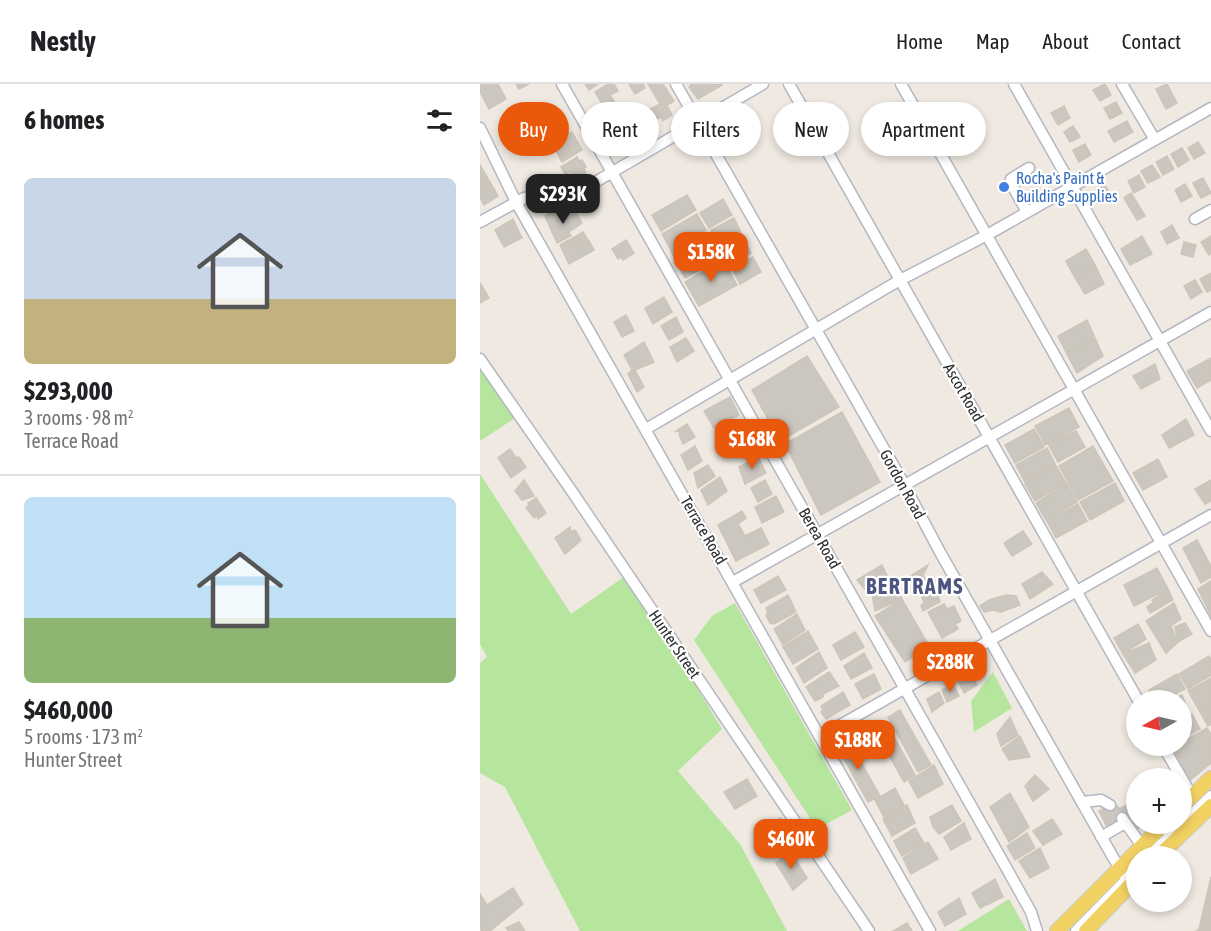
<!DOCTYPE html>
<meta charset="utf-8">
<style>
:root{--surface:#fff;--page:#f6f6f6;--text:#202124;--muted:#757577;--line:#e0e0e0;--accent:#ea580c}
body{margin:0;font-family:"Asap Condensed",sans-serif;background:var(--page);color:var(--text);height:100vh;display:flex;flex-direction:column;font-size:22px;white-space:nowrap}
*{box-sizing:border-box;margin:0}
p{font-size:20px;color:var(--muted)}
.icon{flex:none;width:33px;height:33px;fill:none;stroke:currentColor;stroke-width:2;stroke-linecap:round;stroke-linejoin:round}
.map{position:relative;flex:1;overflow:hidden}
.panel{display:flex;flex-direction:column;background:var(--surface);width:480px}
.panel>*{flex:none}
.banner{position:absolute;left:18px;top:18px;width:570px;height:54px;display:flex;gap:12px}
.needle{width:39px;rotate:262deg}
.tools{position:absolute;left:646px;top:606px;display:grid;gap:12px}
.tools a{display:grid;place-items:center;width:66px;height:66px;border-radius:50%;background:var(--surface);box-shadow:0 3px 9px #0003;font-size:30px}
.price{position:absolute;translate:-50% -51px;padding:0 14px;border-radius:12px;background:var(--accent);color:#fff;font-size:20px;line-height:39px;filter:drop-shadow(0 2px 3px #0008)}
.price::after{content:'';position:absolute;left:50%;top:36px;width:18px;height:14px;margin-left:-9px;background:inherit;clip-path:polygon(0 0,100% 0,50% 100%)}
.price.active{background:#222;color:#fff}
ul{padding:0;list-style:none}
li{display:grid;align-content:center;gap:12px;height:318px;padding:0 24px}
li+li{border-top:2px solid var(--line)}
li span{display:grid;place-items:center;height:186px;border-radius:9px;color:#555}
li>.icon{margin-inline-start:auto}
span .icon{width:108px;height:108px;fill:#fffc;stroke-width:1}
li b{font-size:26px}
h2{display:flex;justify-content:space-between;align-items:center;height:72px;padding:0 24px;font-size:26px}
.chip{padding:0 21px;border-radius:27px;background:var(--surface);box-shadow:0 3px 9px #0003;font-size:21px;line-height:54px}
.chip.active{background:var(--accent);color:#fff}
header{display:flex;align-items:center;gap:36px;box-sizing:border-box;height:84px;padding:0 30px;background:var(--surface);border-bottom:2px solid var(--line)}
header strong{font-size:28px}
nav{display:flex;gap:33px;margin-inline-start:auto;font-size:21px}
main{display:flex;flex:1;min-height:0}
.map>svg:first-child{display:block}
.green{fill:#b6e59e}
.building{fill:#cbc7bf;stroke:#cbc5ba;stroke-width:1.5}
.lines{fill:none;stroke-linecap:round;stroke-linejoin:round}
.minor-tunnel{stroke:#c8c4bd;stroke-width:10;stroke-dasharray:10 5;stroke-linecap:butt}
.minor-casing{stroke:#b4b7c1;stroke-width:13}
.major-casing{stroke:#c9c9c9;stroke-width:16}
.minor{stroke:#fff;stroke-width:10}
.major{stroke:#f2d163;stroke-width:14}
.shop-dot{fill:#3f7fe0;stroke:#fff;stroke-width:2}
.labels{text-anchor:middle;stroke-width:4.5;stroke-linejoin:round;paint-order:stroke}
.shop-label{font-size:16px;fill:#366cbe;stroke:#fff;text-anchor:start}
.street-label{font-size:16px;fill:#2e2e2e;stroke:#fff}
.district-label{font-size:22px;font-weight:bold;letter-spacing:1.5px;fill:#4d5680;stroke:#fff}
</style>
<header>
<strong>Nestly</strong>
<nav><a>Home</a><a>Map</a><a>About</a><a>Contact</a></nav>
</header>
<main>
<section class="panel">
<h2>6 homes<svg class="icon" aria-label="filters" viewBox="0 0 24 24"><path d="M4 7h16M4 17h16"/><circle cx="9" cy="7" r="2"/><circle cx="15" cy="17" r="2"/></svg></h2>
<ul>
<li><span style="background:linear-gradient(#c9d6e8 65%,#c2b280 0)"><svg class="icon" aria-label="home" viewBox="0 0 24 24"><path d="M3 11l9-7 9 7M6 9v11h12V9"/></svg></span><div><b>$293,000</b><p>3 rooms · 98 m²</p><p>Terrace Road</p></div></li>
<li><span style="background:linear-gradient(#bfe0f5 65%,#8fb573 0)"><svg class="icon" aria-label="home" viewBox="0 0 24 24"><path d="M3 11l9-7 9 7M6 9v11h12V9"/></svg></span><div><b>$460,000</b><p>5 rooms · 173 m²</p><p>Hunter Street</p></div></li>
</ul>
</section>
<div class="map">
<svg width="731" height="847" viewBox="0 0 731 847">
<rect width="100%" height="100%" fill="#efe9e1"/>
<path class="green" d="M0,274L41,330L0,357Z
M0,390L91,530L144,493L181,545L242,645L198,687L260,760L307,847H100L25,703L0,689V579L7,573L0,560Z
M255,519L372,726L337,745L214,556L232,532Z
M513,588L532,624L494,648L491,617Z
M529,815L547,847H478Z"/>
<path class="building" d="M0,0H18L26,15L9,25L0,8Z
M36,0H49L39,5Z
M105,0H118L109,6Z
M128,0H134L138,7L130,11L142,30L146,27L150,34L145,37L150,44L158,40L163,49L146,59L115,8Z
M149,0H163L165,4L155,10Z
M168,0H183L194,17L187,21L192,31L183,37L181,33L171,38L165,28L180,20Z
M211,0H242V1L218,15L209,3Z
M625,0L631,11L620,17L613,6Z
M687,0L697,19L686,25L676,5Z
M636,18L642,29L630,35L624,24Z
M584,22L590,34L578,41L571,29Z
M647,37L653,48L634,58L628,47Z
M593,42L600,53L590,58L584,48Z
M92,48L102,66L82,78L72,59Z
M718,58L725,69L714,75L708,64Z
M605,60L611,71L599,78L593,66Z
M702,64L709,76L698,83L691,70Z
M687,72L694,85L683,91L676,78Z
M97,73L99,77L102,76L106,83L104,84L106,89L94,95L90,88L85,90L81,83Z
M0,81L18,112L4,121L0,114Z
M672,81L680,93L668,99L661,87Z
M659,91L665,103L654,109L648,97Z
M723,94L731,109L721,114L713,99Z
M705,100L712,112L701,118L695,106Z
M625,101L629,108L620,113L616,106Z
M651,109L665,132L657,136L644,114Z
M207,111L216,126L181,147L172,131Z
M243,115L252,131L229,144L220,129Z
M74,126L77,132L84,128L87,132L95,127L102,139L89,148L91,152L77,159L65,132Z
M217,130L226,146L191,166L182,150Z
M254,134L262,151L239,163L231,146Z
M33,135L42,154L24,163L15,146Z
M692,141L699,154L687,160L681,148Z
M103,148L108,156L102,161L109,157L114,166L89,180L80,161Z
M227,148L241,174L205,194L191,167Z
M662,152L672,170L650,181L641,165Z
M731,152V169L729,171L721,158Z
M263,154L271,169L251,181L242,166Z
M146,156L154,169L143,176L141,173L138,175L132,165Z
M704,158L716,161L713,173L701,170Z
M606,165L615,181L594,192L586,177Z
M273,173L281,188L260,200L252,184Z
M243,176L257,201L219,222L205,198Z
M615,181L624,200L605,210L594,192Z
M731,189V206L727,208L720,195Z
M715,196L722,208L711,215L704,202Z
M0,199L9,214L0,219Z
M184,213L192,228L173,240L165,224Z
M146,231L154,247L142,253L134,238Z
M196,233L203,248L189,256L181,242Z
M607,236L615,254L587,270L578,252Z
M206,254L214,267L197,278L190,263Z
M615,254L623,272L597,289L587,270Z
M164,258L174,278L155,286L164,303L157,308L148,290L152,286L144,271Z
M327,272L359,323L300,357L272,306Z
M731,274V296L717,304L707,287Z
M675,280L680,295L661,305L653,292Z
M250,313L259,331L234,344L224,327Z
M589,324L599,343L565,361L555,342Z
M362,328L400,398L341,431L305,360Z
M706,335L714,351L689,364L682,351Z
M207,340L215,353L203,360L199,350L201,348L196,347Z
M255,340L263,354L246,364L238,347Z
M554,345L564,363L535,379L525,361Z
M596,347L605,363L578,378L568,360Z
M215,362L222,377L208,386L201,371Z
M613,362L633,397L598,416L579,382Z
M567,364L576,382L545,398L536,381Z
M30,365L36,374L39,373L46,383L31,394L18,374Z
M278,373L286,389L265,400L259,383Z
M678,375L687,393L663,406L653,389Z
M228,381L235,392L218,404L214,389Z
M576,382L586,399L555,417L545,400Z
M240,393L247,407L228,421L221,406Z
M44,396L54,412L42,416L35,407Z
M285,396L292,410L278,418L271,404Z
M731,396V417L725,420L715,405Z
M635,399L644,417L610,436L600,418Z
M587,400L597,418L566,436L556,419Z
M296,412L304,428L282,439L275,423Z
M56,414L66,429L58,435L57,432L54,434L46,424L49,421L48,419Z
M598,420L607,437L576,454L567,437Z
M262,427L266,434L258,440L265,452L281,444L289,460L256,477L238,441Z
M90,443L91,448L95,446L101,456L85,470L75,454Z
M543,447L552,460L532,472L524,459Z
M717,456L731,482V493L721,499L703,464Z
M402,481L409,496L387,508L377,496Z
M448,481L443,491L447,498L434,506L435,502L429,493Z
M677,484L688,505L654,522L644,501Z
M562,488L573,500L550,515L542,500Z
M298,492L306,506L281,519L274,506Z
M731,497V532L718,505Z
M413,500L422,515L395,527L392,510Z
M455,503L460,518L443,527L441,522L444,519L441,510Z
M688,505L693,516L670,529L667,523L674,518L672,516Z
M308,511L316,528L294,540L290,539L286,531L288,529L286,524Z
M526,511L536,512L540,521L521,528L513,526L504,528L500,522L509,516Z
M422,515L449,562L425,578L395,532Z
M694,519L701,535L691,542L698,558L686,569L666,537Z
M464,520L467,525L474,522L481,537L475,540L478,545L462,554L448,528Z
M317,530L325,546L303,561L294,545Z
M705,539L712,550L698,558L695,543Z
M658,540L666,555L643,570L634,554Z
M328,547L338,565L313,580L303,563Z
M375,548L384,563L361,576L353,561Z
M669,559L676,576L655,589L643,570Z
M339,568L347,584L324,599L316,584Z
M384,569L392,584L371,595L364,582Z
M729,572L731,576V591L708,605L699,590Z
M349,588L359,602L343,610V613L335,617L326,603Z
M394,590L401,605L383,615L375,600Z
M697,590L705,605L684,616H674L669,606Z
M492,591L497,601L484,609L478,596Z
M731,594V640L728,642L708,607Z
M473,600L479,612L467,618L462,606Z
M363,608L370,621L346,635L341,628L343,626L341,622Z
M459,608L464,619L452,628L447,615Z
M702,611L708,628L702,631V616H694Z
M420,626L451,681L438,688L408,633Z
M712,630L720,645L702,655V637Z
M530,633L538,651L521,662L517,650Z
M388,643L395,666L390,670L383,658L377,660L372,654Z
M727,644L731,650V679L709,697L693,663L702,662V658Z
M413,651L435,691L424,698L402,659Z
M540,652L550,673L529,676L522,665Z
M368,655L400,712L388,718L357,662Z
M454,681L463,700L438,714L429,697Z
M555,691L569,705L553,717L545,702Z
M267,695L277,712L255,725L244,708Z
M415,704L424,721L404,733L395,716Z
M530,709L549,743L529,758L510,723Z
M657,710V740H664L658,745L646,732L627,743L619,727L634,719L641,726Z
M427,721L435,739L412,752L403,735Z
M472,721L481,737L459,750L453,743L450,733Z
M300,734L309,750L293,763L283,746Z
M572,735L582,750L563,761L553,747Z
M484,739L491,755L471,766L464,753Z
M435,744L444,759L422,772L414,757Z
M547,749L555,764L535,776L527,762Z
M448,758L458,775L431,790L423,774Z
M560,764L569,784L550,794L539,777Z
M310,767L327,794L313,806L296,779Z
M731,793V847H716L719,845Z
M515,795L523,813L500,824L492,809Z
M33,804L43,820L10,847H2L0,845V810L7,821Z
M479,814L486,830L465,842L458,828Z
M39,838L45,847H29L26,844Z
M427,839L432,847H413Z"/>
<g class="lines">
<path class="minor-tunnel" d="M638,729L657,723"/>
<defs>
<path id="minor" d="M82,0L523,778L551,828L557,847
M196,0L420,393L461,470L634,775L650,800
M309,0L658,616
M421,0L731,547
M534,0L731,347
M642,0L675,56
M0,44L36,118L450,847
M547,128L532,101L531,95L549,84
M715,135L731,126
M0,138L44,114C62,109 82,115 100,107L283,0
M0,275L91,406L389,847
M166,345L420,196L507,151L731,24
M253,498L731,228
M341,652L731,431
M683,662L712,712
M602,718L621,716L630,721
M642,734L662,762
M621,753L645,739
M669,772L731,712
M596,847L657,785"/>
<path id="major" d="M702,722L731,694
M679,772L731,722
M577,847L684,740
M606,847L657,794"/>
</defs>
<use href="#minor" class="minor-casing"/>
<use href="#major" class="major-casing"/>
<use href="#minor" class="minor"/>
<use href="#major" class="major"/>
</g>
<circle class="shop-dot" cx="524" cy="103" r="6"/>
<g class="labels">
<g class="shop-label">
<text x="536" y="100">Rocha's Paint &amp;<tspan x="536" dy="18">Building Supplies</tspan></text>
</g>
<g class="street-label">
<text transform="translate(484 308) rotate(60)" y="6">Ascot Road</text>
<text transform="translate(423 400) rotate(61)" y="6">Gordon Road</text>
<text transform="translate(224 446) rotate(60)" y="6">Terrace Road</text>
<text transform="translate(340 454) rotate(60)" y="6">Berea Road</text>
<text transform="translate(195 560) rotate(56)" y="6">Hunter Street</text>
</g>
<g class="district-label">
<text x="435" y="510">BERTRAMS</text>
</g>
</g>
</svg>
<div class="tools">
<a><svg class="needle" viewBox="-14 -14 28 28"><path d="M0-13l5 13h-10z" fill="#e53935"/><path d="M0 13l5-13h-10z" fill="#757577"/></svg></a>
<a>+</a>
<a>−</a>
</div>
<b class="price active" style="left:83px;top:141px">$293K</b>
<b class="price" style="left:231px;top:199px">$158K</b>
<b class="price" style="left:272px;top:386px">$168K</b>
<b class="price" style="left:470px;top:609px">$288K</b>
<b class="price" style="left:378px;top:687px">$188K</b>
<b class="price" style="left:311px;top:786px">$460K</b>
<div class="banner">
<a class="chip active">Buy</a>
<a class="chip">Rent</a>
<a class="chip">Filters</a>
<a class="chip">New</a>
<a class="chip">Apartment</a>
</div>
</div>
</main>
